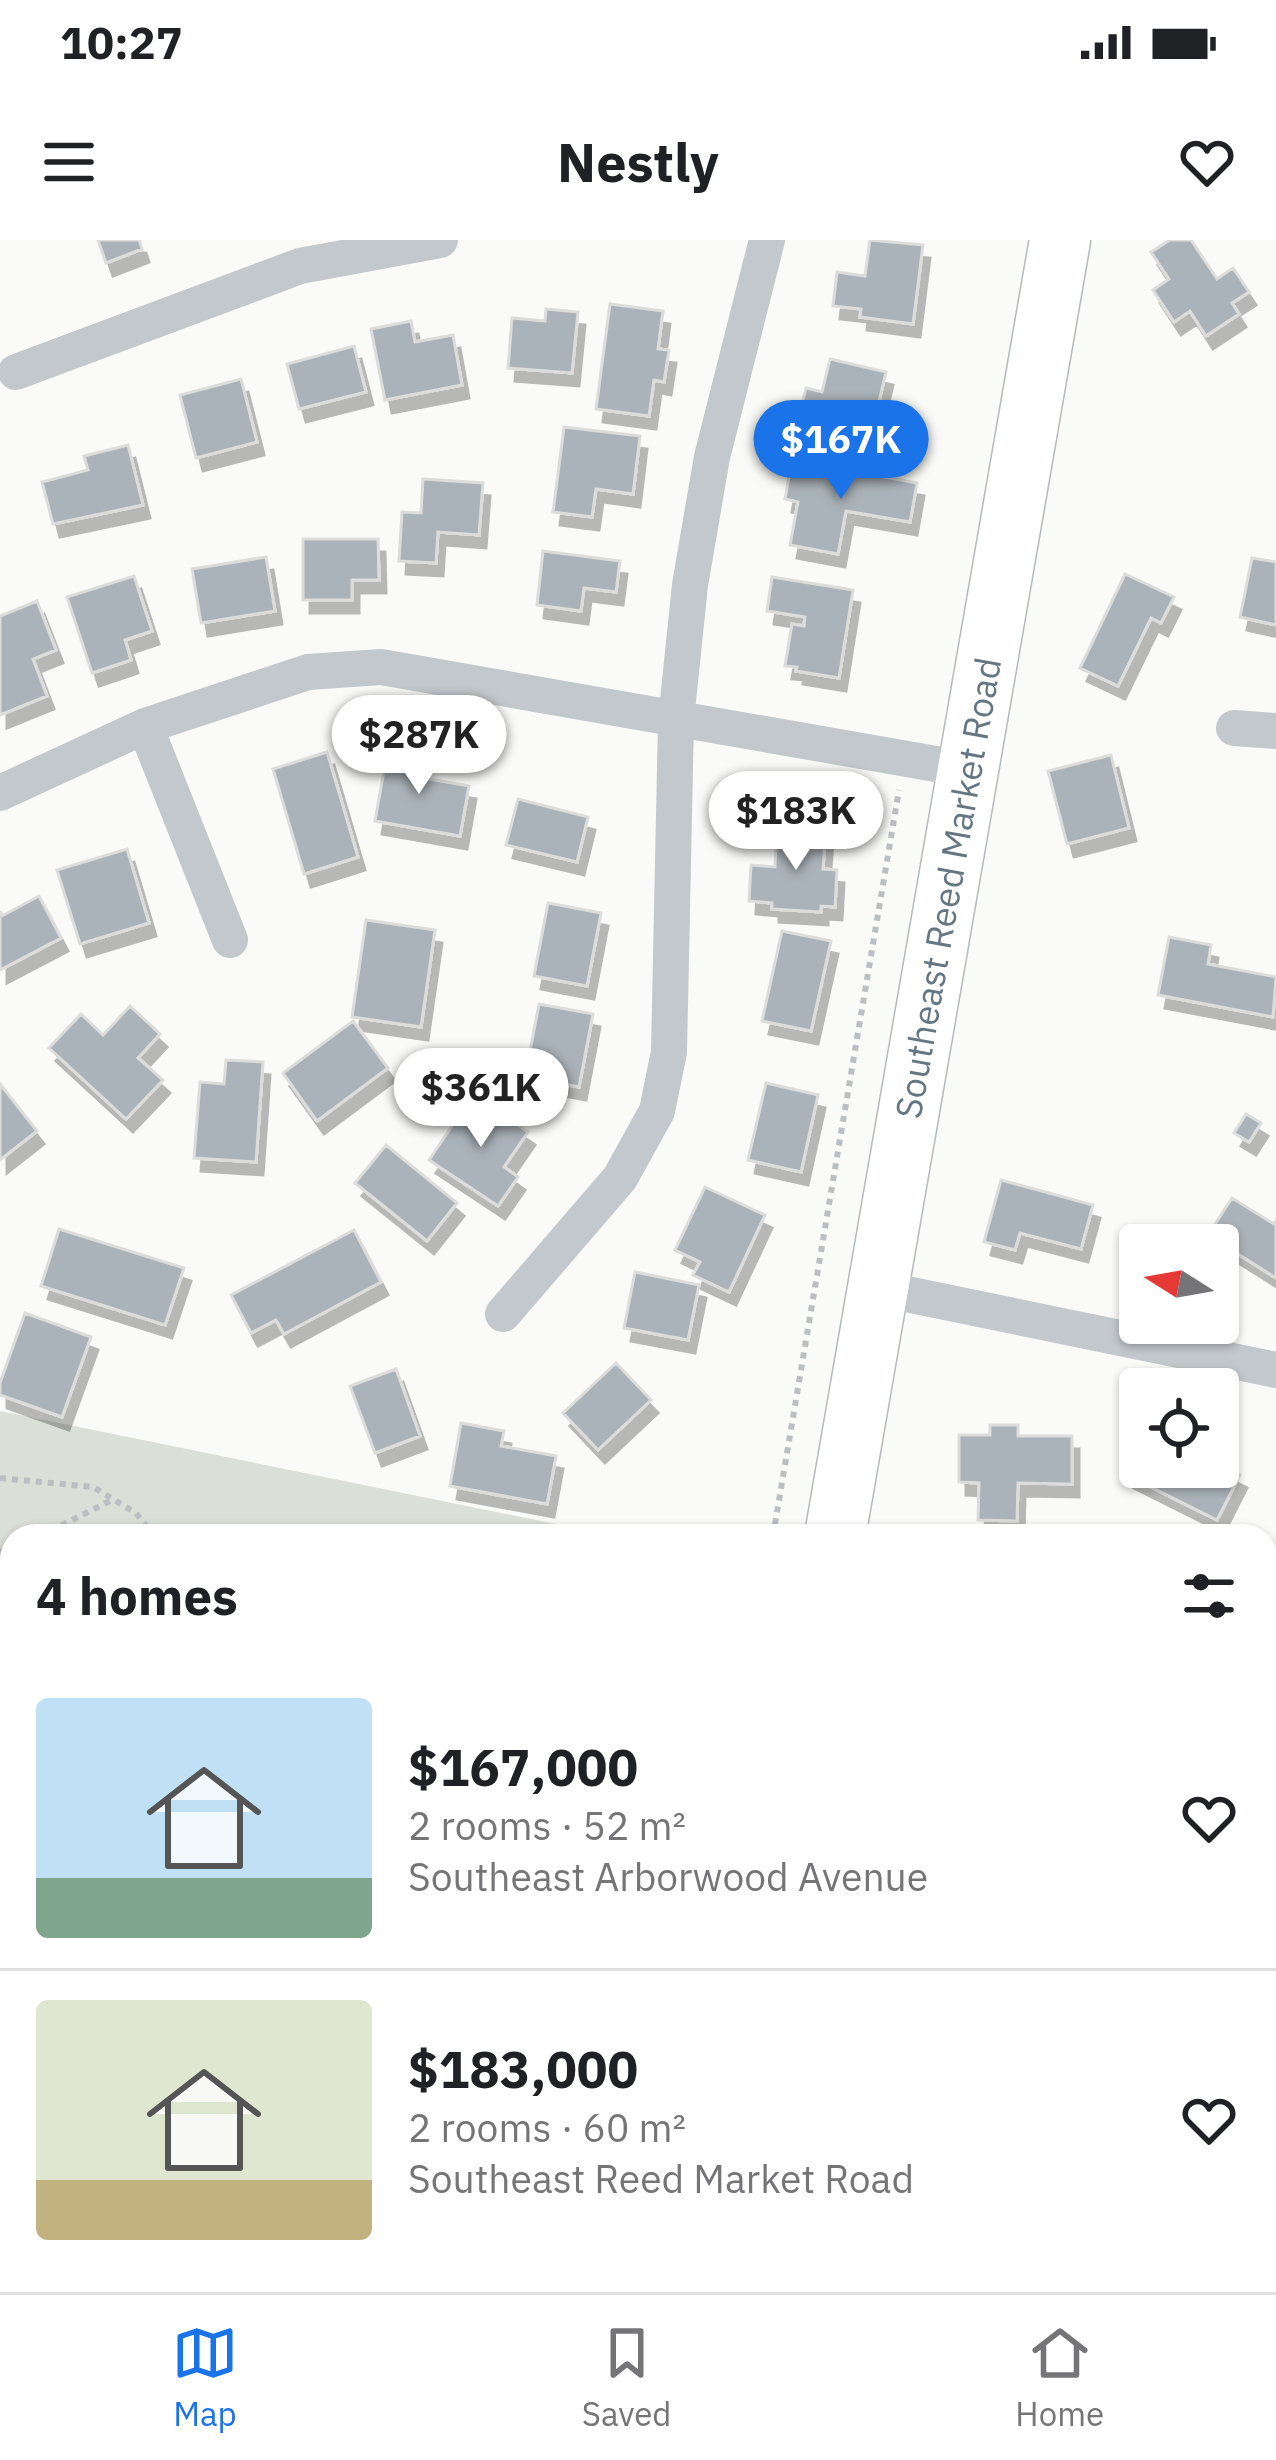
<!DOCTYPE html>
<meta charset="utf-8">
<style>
:root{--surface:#fff;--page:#f2f2f2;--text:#202124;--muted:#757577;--line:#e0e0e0;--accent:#1a73e8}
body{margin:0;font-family:"IBM Plex Sans",sans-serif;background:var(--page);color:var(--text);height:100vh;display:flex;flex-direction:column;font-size:45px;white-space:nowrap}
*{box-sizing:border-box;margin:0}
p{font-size:39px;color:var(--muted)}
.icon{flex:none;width:66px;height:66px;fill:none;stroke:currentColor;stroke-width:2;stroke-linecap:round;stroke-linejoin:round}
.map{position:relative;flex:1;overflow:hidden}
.drawer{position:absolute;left:0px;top:1284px;width:1278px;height:768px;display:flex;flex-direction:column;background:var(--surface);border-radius:36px 36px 0 0;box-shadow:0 3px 9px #0004}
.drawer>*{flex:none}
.needle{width:78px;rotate:281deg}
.fabs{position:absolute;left:1119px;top:984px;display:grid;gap:24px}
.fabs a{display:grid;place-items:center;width:120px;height:120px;border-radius:12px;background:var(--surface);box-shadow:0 3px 9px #0004;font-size:60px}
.price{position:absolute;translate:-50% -102px;padding:0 27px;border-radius:42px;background:#fff;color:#222;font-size:39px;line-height:78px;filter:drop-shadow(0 3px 6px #0008)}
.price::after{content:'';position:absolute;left:50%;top:72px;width:36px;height:27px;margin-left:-18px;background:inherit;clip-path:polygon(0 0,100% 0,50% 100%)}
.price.current{background:var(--accent);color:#fff}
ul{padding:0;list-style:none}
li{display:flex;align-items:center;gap:36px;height:300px;padding:0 36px}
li+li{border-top:3px solid var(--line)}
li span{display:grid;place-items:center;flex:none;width:336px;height:240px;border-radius:12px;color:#555}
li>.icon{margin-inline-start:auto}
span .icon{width:144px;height:144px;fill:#fffc;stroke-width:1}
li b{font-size:51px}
h2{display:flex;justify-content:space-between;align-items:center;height:144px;padding:0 36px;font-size:51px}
.status{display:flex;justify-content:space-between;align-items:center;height:84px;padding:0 60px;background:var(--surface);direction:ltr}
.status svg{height:33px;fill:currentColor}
header{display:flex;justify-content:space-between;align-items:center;height:156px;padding:0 36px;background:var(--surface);font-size:54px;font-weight:700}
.dock{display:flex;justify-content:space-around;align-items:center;height:168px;border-top:3px solid var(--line);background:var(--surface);font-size:33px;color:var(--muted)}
.dock a{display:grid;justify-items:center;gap:6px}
.dock .current{color:var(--accent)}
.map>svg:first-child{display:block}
.green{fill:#dadfd7}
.building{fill:#aab3b9;stroke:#dcdcda;stroke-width:3;filter:url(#shadow)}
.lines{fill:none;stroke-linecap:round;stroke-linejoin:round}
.primary-casing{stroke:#b5babe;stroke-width:63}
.path{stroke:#bbbfc2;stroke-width:6;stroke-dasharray:6 6;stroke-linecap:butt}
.street{stroke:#c3c8cc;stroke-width:36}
.primary{stroke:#fff;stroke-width:60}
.labels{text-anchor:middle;stroke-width:12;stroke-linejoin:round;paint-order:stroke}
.street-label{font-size:36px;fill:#657683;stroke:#fff}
</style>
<div class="status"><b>10:27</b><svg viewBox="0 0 49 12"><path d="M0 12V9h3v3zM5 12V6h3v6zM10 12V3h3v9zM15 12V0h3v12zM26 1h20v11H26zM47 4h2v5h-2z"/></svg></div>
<header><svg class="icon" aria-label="menu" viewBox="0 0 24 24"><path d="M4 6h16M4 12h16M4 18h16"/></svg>Nestly<svg class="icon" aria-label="heart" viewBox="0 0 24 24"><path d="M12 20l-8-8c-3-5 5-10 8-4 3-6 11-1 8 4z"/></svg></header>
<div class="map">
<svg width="1276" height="2052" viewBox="0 0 1276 2052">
<defs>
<filter id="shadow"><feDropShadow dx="7" dy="13" stdDeviation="0" flood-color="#0004"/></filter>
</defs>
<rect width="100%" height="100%" fill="#fafaf8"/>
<path class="green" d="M0,1171L615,1296H12V2040H603L601,2052H0Z"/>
<path class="building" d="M98,0H139L142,9L106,23Z
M870,0L923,5L913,84L860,77L861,69L833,66L837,32L865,36Z
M1170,0H1191L1217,39L1233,28L1249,52L1232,63L1239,74L1206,96L1190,71L1174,82L1153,50L1169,39L1151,12Z
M610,64L663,71L658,109L669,110L664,142L654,140L649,176L596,169Z
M546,69L578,72L572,133L508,128L512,78L545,81Z
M411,81L415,102L453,95L462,145L385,160L371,89Z
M354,106L366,152L299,169L287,124Z
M830,119L886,132L869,203L797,186L806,148L822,152Z
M241,139L257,202L196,218L180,155Z
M564,187L640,196L633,254L596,249L592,277L553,272Z
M128,205L143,265L53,284L42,242L88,230L84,216Z
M792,220L917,243L910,282L846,271L838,314L790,305L798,262L785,259Z
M423,239L483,243L479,295L438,292L436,323L399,321L402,272L421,273Z
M303,299H378L379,340H352V360H303Z
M543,311L620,321L616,352L584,348L581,371L537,365Z
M266,317L275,371L201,383L192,329Z
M1252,318L1276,322V385L1240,377Z
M1125,334L1174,357L1161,383L1151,378L1118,446L1080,428Z
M134,336L152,391L125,400L131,420L92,433L67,357Z
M772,337L853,350L839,438L796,431L797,427L785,426L792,384L804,386L805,377L767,371Z
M37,361L56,410L33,419L47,456L0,475V376Z
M388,508L422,514L418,537L469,546L460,596L375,581Z
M327,512L358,617L304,634L273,529Z
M1111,515L1129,588L1067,604L1048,531Z
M518,559L588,577L577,622L506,605Z
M777,585L826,588L823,629L837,630L835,667L821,666V672L772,669V663L749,661L751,625L775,627Z
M127,609L149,683L80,704L57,630Z
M39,656L61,698L0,730V671L2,676Z
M548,663L601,673L587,746L534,736Z
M366,680L435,690L421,787L352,777Z
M782,691L831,701L811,791L762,781Z
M1169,697L1211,705L1208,724L1276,737L1273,777L1158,755Z
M539,764L593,774L579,847L525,837Z
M130,766L160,794L138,818L163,840L126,879L49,808L81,774L103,795Z
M353,781L388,828L317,881L283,833Z
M226,820L263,822L256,922L194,918L200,842L224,844Z
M766,843L818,855L801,932L748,920Z
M0,844L37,891L0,920Z
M473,855L528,892L504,927L518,937L498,966L429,920Z
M1246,874L1261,883L1249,902L1234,893Z
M386,905L457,963L427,1001L355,943Z
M1001,940L1093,965L1081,1009L1020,993L1015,1010L984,1002Z
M705,947L765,975L729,1052L693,1035L700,1022L675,1010Z
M1232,958L1274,984L1276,981V1038L1208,995Z
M59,989L184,1028L165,1085L41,1046Z
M354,990L381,1042L284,1094L276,1080L251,1093L231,1055Z
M635,1032L699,1045L688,1100L624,1088Z
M25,1073L91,1097L62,1177L0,1155V1143Z
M616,1123L651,1160L598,1210L563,1173Z
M396,1129L420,1196L375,1213L350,1146Z
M461,1183L504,1191L501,1206L556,1216L547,1264L450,1246Z
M990,1185H1018V1196H1072V1244L1018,1243L1017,1281L978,1280L979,1243L959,1242V1195H990Z
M1140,1209V1227H1190L1205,1234L1209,1227H1218V1224L1240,1235L1217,1280L1127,1235Z
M1268,1558L1276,1559V1630L1266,1629Z"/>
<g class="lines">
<defs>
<path id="primary" d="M835,1296L1060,0
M679,2052L681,2040"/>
</defs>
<use href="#primary" class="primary-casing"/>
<path class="path" d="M0,1238L93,1247L136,1273L154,1296
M40,1296L112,1260
M773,1296L899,550
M0,1312L12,1307
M0,1371L12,1383
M0,1520L12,1518
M0,1833L12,1825
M0,2023L7,2020L12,2022
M49,2040L68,2052
M292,2052L293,2040"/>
<path class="street" d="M16,132L300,26L440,0
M145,486L230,700
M1234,488L1276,491
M0,553L145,486L308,432L381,427L970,530
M877,1048L1276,1130
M503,1074L620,938L657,871L669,812L676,480L690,345L712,217L767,0
M1266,1736H1276
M1056,2052L1058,2040"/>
<use href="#primary" class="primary"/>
</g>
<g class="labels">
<g class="street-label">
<text transform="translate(948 648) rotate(-80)" y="13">Southeast Reed Market Road</text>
</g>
</g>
</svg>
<div class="fabs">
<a><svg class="needle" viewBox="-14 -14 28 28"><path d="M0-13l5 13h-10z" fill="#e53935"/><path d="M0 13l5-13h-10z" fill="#757577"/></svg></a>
<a><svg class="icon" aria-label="locate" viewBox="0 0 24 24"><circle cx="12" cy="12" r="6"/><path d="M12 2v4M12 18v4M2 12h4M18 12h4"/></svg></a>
</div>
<b class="price current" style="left:841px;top:262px">$167K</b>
<b class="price" style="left:419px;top:557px">$287K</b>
<b class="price" style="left:796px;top:633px">$183K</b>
<b class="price" style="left:481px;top:910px">$361K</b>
<section class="drawer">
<h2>4 homes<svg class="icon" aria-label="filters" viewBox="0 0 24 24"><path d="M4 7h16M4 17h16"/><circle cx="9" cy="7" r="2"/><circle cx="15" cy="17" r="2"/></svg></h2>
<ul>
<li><span style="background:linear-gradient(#bfe0f5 75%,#7fa58c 0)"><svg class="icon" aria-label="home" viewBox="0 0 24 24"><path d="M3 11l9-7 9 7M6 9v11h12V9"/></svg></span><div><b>$167,000</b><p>2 rooms · 52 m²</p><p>Southeast Arborwood Avenue</p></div><svg class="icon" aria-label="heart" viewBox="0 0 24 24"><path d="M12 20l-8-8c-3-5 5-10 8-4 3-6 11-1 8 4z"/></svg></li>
<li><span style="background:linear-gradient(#dfe7d0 75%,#c2b280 0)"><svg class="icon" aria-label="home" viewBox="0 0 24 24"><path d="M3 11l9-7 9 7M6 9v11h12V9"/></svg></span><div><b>$183,000</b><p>2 rooms · 60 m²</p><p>Southeast Reed Market Road</p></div><svg class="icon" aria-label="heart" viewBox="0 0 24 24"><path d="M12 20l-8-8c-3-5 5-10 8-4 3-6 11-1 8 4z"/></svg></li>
</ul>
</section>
</div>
<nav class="dock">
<a class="current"><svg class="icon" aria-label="map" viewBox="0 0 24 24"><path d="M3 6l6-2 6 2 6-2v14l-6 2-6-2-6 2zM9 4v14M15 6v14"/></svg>Map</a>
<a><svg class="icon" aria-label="saved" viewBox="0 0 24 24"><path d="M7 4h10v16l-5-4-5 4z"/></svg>Saved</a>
<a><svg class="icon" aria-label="home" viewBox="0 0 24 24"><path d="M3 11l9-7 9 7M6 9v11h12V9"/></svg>Home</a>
</nav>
